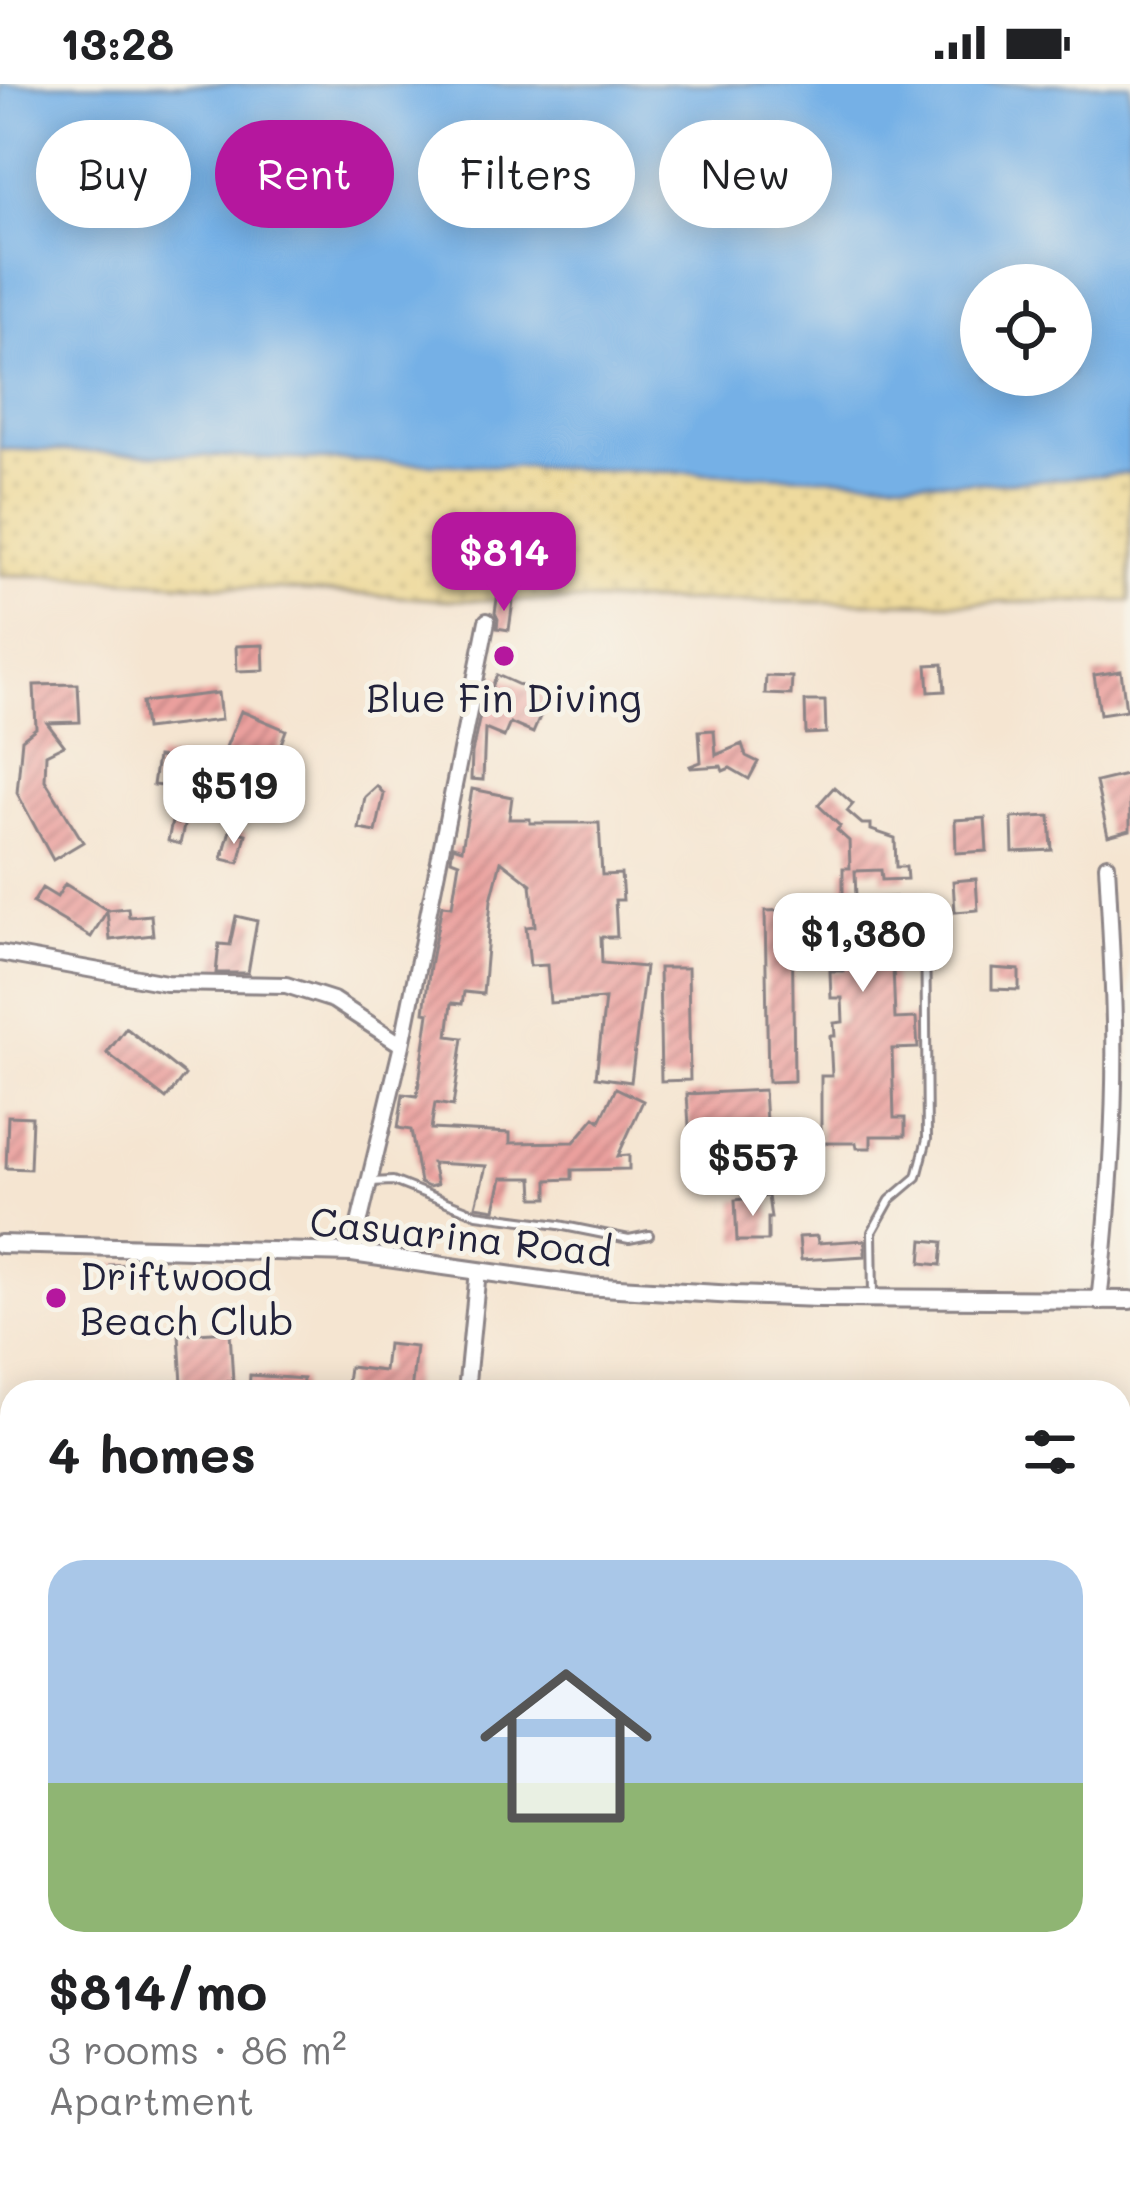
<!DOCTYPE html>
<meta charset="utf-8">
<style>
:root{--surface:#fff;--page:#f6f6f6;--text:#202124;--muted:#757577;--accent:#b5179e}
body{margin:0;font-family:Mali,sans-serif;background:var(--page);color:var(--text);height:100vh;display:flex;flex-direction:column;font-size:45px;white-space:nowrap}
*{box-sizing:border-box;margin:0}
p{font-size:39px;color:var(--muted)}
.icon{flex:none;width:66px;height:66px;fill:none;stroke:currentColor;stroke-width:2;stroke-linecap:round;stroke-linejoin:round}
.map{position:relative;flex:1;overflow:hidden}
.panel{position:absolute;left:0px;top:1296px;width:1131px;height:807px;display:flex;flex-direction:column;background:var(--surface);border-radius:36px 36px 0 0;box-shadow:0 6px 30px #0003}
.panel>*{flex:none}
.guide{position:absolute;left:36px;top:36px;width:1059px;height:108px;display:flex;gap:24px}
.fabs{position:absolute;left:960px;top:180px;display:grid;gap:24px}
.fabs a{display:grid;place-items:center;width:132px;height:132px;border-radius:50%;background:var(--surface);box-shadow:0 6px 30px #0003;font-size:60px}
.price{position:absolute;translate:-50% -102px;padding:0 27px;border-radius:24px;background:#fff;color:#222;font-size:39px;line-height:78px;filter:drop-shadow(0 3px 6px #0008)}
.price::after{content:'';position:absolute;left:50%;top:72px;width:36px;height:27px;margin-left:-18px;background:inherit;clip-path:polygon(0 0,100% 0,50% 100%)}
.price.on{background:var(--accent);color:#fff}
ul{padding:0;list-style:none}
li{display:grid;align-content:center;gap:24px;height:636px;padding:0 48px}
li span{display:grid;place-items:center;height:372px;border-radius:36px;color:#555}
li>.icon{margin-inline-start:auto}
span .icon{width:216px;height:216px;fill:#fffc;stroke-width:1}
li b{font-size:51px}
h2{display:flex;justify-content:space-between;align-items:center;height:144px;padding:0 48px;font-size:51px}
.tag{padding:0 42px;border-radius:54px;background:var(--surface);box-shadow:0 6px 30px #0003;font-size:42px;line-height:108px}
.tag.on{background:var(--accent);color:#fff}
.status{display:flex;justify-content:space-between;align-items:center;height:84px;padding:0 60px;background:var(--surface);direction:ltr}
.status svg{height:33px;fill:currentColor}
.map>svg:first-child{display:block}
.sand{fill:url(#sand-dots);stroke:#887e6c;stroke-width:3}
.water{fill:#75b0e6;stroke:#4c6990;stroke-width:3;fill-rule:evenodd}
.building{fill:url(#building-hatch)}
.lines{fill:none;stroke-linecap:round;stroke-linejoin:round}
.service-casing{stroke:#8c8486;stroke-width:12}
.minor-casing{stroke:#8c8486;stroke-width:20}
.tertiary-casing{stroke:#8c8486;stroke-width:22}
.service{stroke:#fff;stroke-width:6}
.minor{stroke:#fff;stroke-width:14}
.tertiary{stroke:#fff;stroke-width:16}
.poi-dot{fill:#b5179e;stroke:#f7f3e8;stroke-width:4.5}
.labels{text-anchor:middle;stroke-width:10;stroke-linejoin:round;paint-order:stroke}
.poi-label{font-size:39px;fill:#22223b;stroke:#f7f3e8}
.street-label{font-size:39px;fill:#22223b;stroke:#f7f3e8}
</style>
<div class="status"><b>13:28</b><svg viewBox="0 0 49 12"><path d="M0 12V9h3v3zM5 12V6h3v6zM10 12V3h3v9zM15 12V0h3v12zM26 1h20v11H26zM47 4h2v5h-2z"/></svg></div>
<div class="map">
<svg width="1130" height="2102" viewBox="0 0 1130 2102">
<defs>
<pattern id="sand-dots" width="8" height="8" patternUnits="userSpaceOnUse" patternTransform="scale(3)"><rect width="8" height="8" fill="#eeda9e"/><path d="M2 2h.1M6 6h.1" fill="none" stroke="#ccbb89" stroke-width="1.8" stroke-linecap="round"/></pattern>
<pattern id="building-hatch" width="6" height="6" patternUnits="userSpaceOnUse" patternTransform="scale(3)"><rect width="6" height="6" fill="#eba09e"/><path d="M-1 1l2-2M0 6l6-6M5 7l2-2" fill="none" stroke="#be8282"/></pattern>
</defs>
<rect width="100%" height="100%" fill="#f7f3e8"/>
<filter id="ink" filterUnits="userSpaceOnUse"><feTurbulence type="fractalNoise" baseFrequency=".00833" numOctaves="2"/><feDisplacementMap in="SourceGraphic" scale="24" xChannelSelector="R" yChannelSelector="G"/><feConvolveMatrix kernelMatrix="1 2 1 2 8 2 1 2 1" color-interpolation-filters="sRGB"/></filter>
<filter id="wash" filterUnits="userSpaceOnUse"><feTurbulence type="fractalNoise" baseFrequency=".004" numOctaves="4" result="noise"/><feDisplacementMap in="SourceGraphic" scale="48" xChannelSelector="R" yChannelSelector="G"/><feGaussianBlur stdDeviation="2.7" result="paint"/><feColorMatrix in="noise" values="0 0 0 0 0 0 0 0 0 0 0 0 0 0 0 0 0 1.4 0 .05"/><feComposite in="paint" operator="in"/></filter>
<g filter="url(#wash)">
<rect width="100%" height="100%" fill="#f5e5d1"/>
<path class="sand" d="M0,364L996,399L1130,389V517L968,519L448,516L63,492L0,491Z"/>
<path class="water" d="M0,0H1130V389L996,399L0,365ZM981,201H1071V291H981Z"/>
<g id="blocks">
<path class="building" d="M497,515L513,517L509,546L497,544L498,535L495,529Z
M263,561L264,586L237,587L236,562Z
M943,580L945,607L929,608L927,581Z
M1121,587L1126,626L1100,630L1094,591Z
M497,591L548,614L533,649L510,639L504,653L485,645L483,696L471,695L472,669L480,631Z
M766,592L792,593L791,611L765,610Z
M78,600L80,638L47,639L64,661L46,670L45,696L83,758L53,776L17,709L22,655L36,644L34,601Z
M218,609L221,636L145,645L142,618Z
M805,617H825L826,649L806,650Z
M241,627L286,646L279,665L291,670L276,706L265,701L271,680L238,667L230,685L219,680Z
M714,646L716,671L742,660L746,672L758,678L749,695L730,684L723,687L721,682L691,684L690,682L701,678L699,647Z
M157,673L207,678L204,701L195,700L194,706H192L180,760L168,757L179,704L153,701Z
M1130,690V746L1108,752L1096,698Z
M377,702L384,710L376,748L359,745L365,713Z
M834,703L853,720L847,727L862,740H871V746L895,754L896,783H906L907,795L882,796L881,786L855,787L856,814L895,813V829H891L895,935L916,934L918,964L892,965L894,1034H905V1052H871V1064H857L856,1059H821V992H832L830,952H835L834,939L843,938L842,914H831L830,887H843L842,854H831L829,810H843V784H850L849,757L837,746L840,742L818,721Z
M472,705L512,713L509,735H530V739H599L602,791L621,790L623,816H615L617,853H601L602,879L645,883L631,998L596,993L605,915L550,919L547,881L530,882L526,843L535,842L531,800L501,777L491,816L483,910L464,908L462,920L452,919L448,952L463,954L453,1022L435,1019L431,1045L510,1049V1059L574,1058L595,1033L600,1037L616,1004L643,1017L618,1072L629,1071V1085L572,1086V1095L548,1096V1114H534L533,1094H502L495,1125L476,1122L486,1082L432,1079L437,1101L429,1103L420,1099L411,1046L398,1044L403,1010L417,1012L429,929L424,928L430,881L442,821L452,822L459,778L451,775L453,762L462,765Z
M1050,732L1052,766L1013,768L1012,734Z
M985,734L987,767L956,769L955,736Z
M230,746L246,750L239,779L222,775Z
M976,795L978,826L955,828L953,797Z
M65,800L107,826L128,824L129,833L151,831L153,851L110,856L107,827L91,853L33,819L42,804L57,813Z
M792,826L794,997L768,998L765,827Z
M236,832L257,837L248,889H216L219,860L230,861Z
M659,884H688L690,996L661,997Z
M992,884L1019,886V906L992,905Z
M126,944L185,991L166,1015L107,969Z
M764,1006L766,1038L689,1042L687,1010Z
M8,1032L32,1033L30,1085L6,1084Z
M768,1112L771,1134H768V1157H737L735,1116Z
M817,1152L818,1159L865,1156V1172L801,1176L799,1153Z
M923,1156L943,1158L941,1181L921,1179Z
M140,1180V1193L110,1195V1181Z
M230,1247L233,1297L182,1300L179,1250Z
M387,1260L416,1263L411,1308L346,1307L349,1283L384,1287Z
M250,1291L303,1295L302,1308H249Z"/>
</g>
</g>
<g filter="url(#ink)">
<use href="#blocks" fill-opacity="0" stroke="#8c8486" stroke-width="3"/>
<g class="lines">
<defs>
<path id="service" d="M370,1098L393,1097L477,1130L559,1141L629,1155L649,1151
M873,1211L872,1148L890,1116L917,1093L927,1055L925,826
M393,2102L403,2091"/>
<path id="minor" d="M0,869L166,899L286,901L333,916L402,961
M352,1169L402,961L487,537
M1099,1218C1109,1126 1116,1032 1114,939C1113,887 1110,834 1107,781
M466,1308L478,1187
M1119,1720L1130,1706
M0,1746L12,1757
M0,1960L12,1949
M1119,2062L1130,2070
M369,2091L381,2102
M534,2102L543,2091"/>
<path id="tertiary" d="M0,1160L352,1169L585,1202L735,1211L820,1214L1130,1216"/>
</defs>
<use href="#service" class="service-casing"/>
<use href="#minor" class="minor-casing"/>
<use href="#tertiary" class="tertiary-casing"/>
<use href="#service" class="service"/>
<use href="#minor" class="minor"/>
<use href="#tertiary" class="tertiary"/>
</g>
</g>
<g class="poi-dot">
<circle cx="504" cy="572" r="12"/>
<circle cx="56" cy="1214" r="12"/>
</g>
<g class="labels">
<g class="poi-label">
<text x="504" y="628">Blue Fin Diving</text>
<text x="80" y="1206" text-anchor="start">Driftwood<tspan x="80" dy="45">Beach Club</tspan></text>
</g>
<g class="street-label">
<text transform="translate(461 1153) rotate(6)" y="14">Casuarina Road</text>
</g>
</g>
</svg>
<div class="fabs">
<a><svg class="icon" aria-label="locate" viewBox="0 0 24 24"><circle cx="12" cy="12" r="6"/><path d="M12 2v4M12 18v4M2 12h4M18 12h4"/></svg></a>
</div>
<b class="price on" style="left:504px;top:530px">$814</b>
<b class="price" style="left:234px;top:763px">$519</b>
<b class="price" style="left:863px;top:911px">$1,380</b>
<b class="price" style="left:753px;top:1135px">$557</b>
<div class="guide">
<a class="tag">Buy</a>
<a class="tag on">Rent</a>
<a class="tag">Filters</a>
<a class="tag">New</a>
</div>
<section class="panel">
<h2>4 homes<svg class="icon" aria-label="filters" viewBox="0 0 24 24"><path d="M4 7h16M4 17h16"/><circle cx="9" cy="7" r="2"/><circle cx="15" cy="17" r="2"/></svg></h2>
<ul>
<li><span style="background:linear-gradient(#a9c7e8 60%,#8fb573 0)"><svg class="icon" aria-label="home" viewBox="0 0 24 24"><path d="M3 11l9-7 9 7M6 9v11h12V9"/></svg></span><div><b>$814/mo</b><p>3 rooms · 86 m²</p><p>Apartment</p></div></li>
</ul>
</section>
</div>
